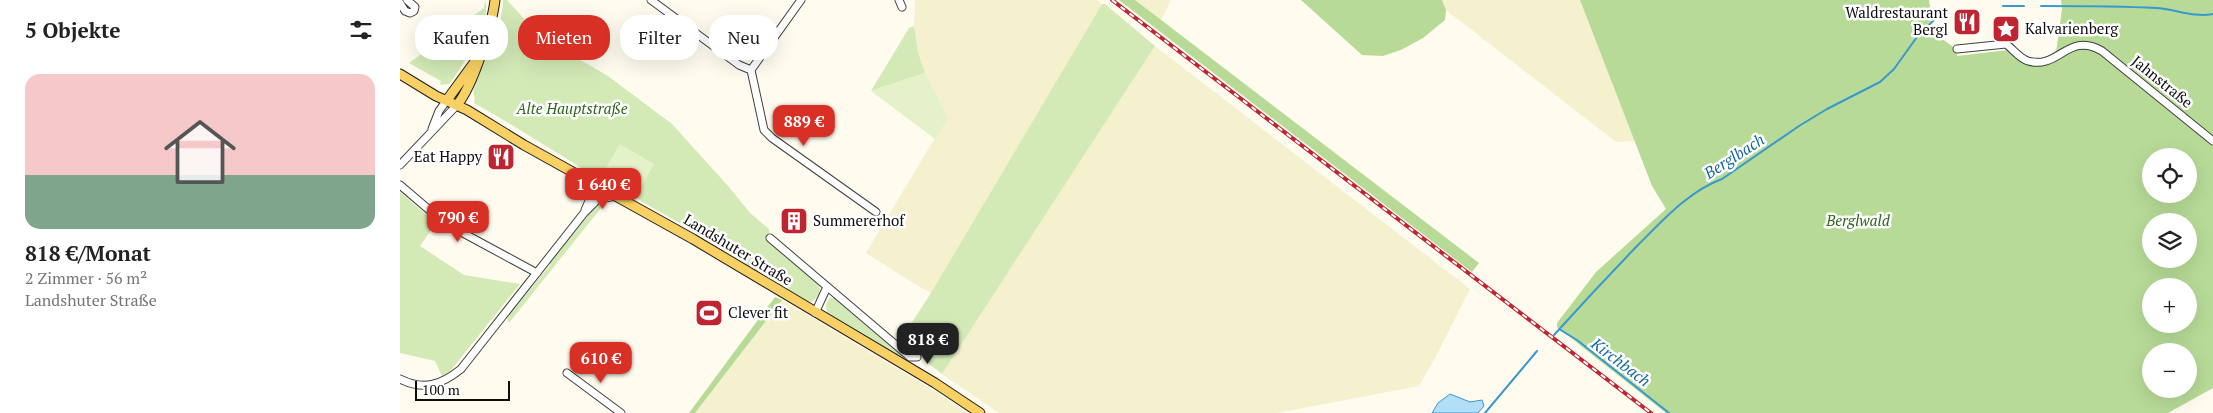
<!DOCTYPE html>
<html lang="de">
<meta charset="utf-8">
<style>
:root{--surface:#fff;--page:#f2f2f2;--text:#222;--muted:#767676;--accent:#d93025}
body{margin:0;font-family:"PT Serif",serif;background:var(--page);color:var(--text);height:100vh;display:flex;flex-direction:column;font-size:19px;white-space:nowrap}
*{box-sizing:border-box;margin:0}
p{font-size:16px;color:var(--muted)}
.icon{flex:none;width:28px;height:28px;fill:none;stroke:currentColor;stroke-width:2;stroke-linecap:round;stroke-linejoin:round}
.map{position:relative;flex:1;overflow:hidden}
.sheet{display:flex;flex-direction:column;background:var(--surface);width:400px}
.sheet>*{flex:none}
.guide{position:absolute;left:15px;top:15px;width:475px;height:45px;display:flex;gap:10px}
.buttons{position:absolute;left:1742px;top:148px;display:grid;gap:10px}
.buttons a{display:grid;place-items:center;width:55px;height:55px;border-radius:50%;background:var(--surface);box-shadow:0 5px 20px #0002;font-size:25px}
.scale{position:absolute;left:15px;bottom:12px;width:95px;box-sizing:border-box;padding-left:5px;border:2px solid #0e0e0e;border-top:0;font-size:14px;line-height:18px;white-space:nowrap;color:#0e0e0e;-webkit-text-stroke:4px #fff;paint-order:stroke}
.price{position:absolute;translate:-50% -42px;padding:0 11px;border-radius:10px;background:var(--accent);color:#fff;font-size:16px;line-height:32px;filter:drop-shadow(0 1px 2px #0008)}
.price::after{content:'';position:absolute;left:50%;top:30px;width:15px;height:11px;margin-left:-8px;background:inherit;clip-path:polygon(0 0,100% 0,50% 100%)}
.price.on{background:#222;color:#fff}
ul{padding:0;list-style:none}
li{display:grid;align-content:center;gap:10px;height:265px;padding:0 25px}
li span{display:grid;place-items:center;height:155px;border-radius:15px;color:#555}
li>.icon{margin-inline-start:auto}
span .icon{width:90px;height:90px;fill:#fffc;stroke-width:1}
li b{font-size:21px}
h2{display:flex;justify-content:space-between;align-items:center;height:60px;padding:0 25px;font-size:21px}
.pill{padding:0 18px;border-radius:20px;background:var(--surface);box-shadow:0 5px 20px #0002;font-size:18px;line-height:45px}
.pill.on{background:var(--accent);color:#fff}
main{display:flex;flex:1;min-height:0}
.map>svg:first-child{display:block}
.farmland{fill:#f5f0ce}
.green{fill:#d3eab7}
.forest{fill:#b7db97;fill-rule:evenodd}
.pitch{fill:#e4f1c9}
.water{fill:#b2dff7;stroke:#3998ce}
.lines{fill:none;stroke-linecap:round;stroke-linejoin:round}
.stream{stroke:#3998ce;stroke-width:2}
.minor-casing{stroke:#414141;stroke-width:9}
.major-casing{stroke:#1f1f1f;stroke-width:11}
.minor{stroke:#fff;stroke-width:7}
.major{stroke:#f9d064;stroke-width:9}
.rail-casing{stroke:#bf2431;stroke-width:4}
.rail{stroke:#fff;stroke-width:2;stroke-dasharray:5.5;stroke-linecap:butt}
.labels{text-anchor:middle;stroke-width:5;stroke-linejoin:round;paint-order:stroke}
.poi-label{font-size:15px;fill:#0e0e0e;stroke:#fff;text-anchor:start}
.street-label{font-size:15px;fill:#0e0e0e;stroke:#fff}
.park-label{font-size:15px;font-style:italic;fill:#2f661d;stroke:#fff}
.water-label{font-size:16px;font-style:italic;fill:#1568a1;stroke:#fff}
</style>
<main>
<section class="sheet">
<h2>5 Objekte<svg class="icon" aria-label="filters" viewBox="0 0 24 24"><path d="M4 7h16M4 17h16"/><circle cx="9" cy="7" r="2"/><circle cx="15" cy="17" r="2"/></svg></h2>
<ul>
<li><span style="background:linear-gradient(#f6c9c9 65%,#7fa58c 0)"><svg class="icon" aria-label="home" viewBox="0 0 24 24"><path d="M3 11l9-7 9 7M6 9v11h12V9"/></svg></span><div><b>818 €/Monat</b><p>2 Zimmer · 56 m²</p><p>Landshuter Straße</p></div></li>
</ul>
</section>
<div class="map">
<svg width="1813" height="413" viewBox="0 0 1813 413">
<rect width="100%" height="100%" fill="#fffbee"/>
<path class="farmland" d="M515,0H697L702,4L531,293L513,283L466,253L547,118L525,73L518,52L514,26Z
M735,0H771L761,20Z
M1042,0H1180L1235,141L1216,142L1046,10Z
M755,46L1070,289L1034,360L1019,386L877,413H599L542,374Z
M382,300L530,388L568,413H295Z"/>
<path class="green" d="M85,0C93,17 61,70 49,84L40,85L41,81L9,63L84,8Z
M103,0H107L127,22L165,51L208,76L272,124L329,187L350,213L369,229V242L416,281L420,288L419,296L411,302C381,298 353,267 329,252C300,234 271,218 242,202C232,192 215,182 202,180C159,155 117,127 74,103C76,97 72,94 74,88C83,58 102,33 103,0Z
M702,4H705L755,46L542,374L500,341L531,293Z
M514,26L518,52L525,73L471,91L509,28Z
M0,192L36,223L20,246L64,275L120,284L51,370L42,376L35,361L0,353Z
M201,203H205L109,323L107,318L150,265L149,263L194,207L195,208Z
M430,298H436L503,354L500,357L437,321L427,313L426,304Z"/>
<path class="forest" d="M719,0H735L1079,263L1072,272Z
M901,0H1042L1046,10L1045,20L1023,38L1001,50L983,56L962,55Z
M1180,0H1529L1532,20L1526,27L1556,49L1557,56L1608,50L1619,60H1655L1662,9L1661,0H1813V388L1768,413H1266L1157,327V323L1196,272L1266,209L1252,186ZM1751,156H1789V194H1751ZM1751,221H1789V259H1751ZM1751,286H1789V324H1751ZM1751,351H1789V389H1751Z
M375,297L382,300L295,413H289Z"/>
<path class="pitch" d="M525,73L548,118L535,139L471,91Z
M220,144L254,164L240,189L205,169Z"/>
<path class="water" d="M1050,394L1070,402L1082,400L1084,406L1078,413H1032L1038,403Z"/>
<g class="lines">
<path class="stream" d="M1603,6H1624
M1641,6C1680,6 1718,6 1756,8C1775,9 1794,18 1813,14
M1159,329L1177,340L1269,413
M1154,335C1182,304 1210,274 1238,245C1263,220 1289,191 1322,179L1399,126L1427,109L1480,82L1494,69L1517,37L1539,15
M1085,413L1137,351"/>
<defs>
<path id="minor" d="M251,0L339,65L351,70
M499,0L502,7
M0,3L5,11L10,13L14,11L15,7L7,0
M1557,49L1606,44C1613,49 1619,58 1628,61C1659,70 1668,31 1702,51L1813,141
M351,70L364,130L372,138L476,212
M351,70L401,0
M32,129L39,111L47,100
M0,165L57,105
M0,185L34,214L63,233L137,273
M185,210L196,185
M370,238L510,357H517
M415,313L427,287
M167,373L221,413
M0,379C24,391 41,385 61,369L184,213L198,199L217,196"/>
<path id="major" d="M0,74L36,96L67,110L124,145L293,239L535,383L580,413
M47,100L74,63
M57,105C73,86 92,25 95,0"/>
</defs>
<use href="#minor" class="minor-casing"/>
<use href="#major" class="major-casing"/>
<use href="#minor" class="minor"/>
<use href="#major" class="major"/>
<defs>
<path id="rail" d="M712,0L1251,413"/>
</defs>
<use href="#rail" class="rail-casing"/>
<use href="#rail" class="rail"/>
</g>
<defs>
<symbol id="restaurant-square" viewBox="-11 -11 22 22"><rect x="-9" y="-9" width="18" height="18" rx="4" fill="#bf2431" stroke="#fff"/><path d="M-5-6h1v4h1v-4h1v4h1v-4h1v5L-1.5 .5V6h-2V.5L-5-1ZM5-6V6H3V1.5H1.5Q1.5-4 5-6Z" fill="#fff"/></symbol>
<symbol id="sight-square" viewBox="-11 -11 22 22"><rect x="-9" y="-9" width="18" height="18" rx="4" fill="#bf2431" stroke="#fff"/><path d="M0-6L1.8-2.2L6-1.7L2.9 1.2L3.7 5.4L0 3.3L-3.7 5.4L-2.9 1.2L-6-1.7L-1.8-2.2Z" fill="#fff"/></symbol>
<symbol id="building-square" viewBox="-11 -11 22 22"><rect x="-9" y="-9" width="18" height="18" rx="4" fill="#bf2431" stroke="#fff"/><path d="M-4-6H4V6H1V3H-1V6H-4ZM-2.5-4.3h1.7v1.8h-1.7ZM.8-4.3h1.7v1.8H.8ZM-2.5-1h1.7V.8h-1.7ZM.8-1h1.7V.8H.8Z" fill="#fff"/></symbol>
<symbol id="stadium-square" viewBox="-11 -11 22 22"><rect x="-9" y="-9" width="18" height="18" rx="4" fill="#bf2431" stroke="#fff"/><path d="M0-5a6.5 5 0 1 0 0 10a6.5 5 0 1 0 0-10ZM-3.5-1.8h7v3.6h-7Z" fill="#fff"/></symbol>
</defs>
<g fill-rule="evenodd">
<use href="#restaurant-square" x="1551" y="6" width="32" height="32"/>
<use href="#sight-square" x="1590" y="13" width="32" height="32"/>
<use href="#restaurant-square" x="85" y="141" width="32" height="32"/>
<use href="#building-square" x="378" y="205" width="32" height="32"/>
<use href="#stadium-square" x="293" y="297" width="32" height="32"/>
</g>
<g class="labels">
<g class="poi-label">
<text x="1548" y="18" text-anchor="end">Waldrestaurant<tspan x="1548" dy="17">Bergl</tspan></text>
<text x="1625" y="34">Kalvarienberg</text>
<text x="82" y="162" text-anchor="end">Eat Happy</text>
<text x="413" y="226">Summererhof</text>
<text x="328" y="318">Clever fit</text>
</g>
<g class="street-label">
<text transform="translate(1762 82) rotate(39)" y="5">Jahnstraße</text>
<text transform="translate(338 250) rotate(31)" y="5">Landshuter Straße</text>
</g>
<g class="park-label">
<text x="172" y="114">Alte Hauptstraße</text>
<text x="1458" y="226">Berglwald</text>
</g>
<g class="water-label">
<text transform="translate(1334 156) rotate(-33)" y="6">Berglbach</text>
<text transform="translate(1221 362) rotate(37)" y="6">Kirchbach</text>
</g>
</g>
</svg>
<div class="buttons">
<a><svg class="icon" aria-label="locate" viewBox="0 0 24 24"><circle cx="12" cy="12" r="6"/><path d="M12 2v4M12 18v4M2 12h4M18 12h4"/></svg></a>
<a><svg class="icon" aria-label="layers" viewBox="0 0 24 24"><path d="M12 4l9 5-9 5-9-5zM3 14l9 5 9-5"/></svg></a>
<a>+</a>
<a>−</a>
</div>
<div class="scale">100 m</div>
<b class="price" style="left:404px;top:147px">889 €</b>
<b class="price" style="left:203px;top:210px">1 640 €</b>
<b class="price" style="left:58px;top:243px">790 €</b>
<b class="price on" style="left:528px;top:365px">818 €</b>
<b class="price" style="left:201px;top:384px">610 €</b>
<div class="guide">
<a class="pill">Kaufen</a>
<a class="pill on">Mieten</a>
<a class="pill">Filter</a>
<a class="pill">Neu</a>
</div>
</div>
</main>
